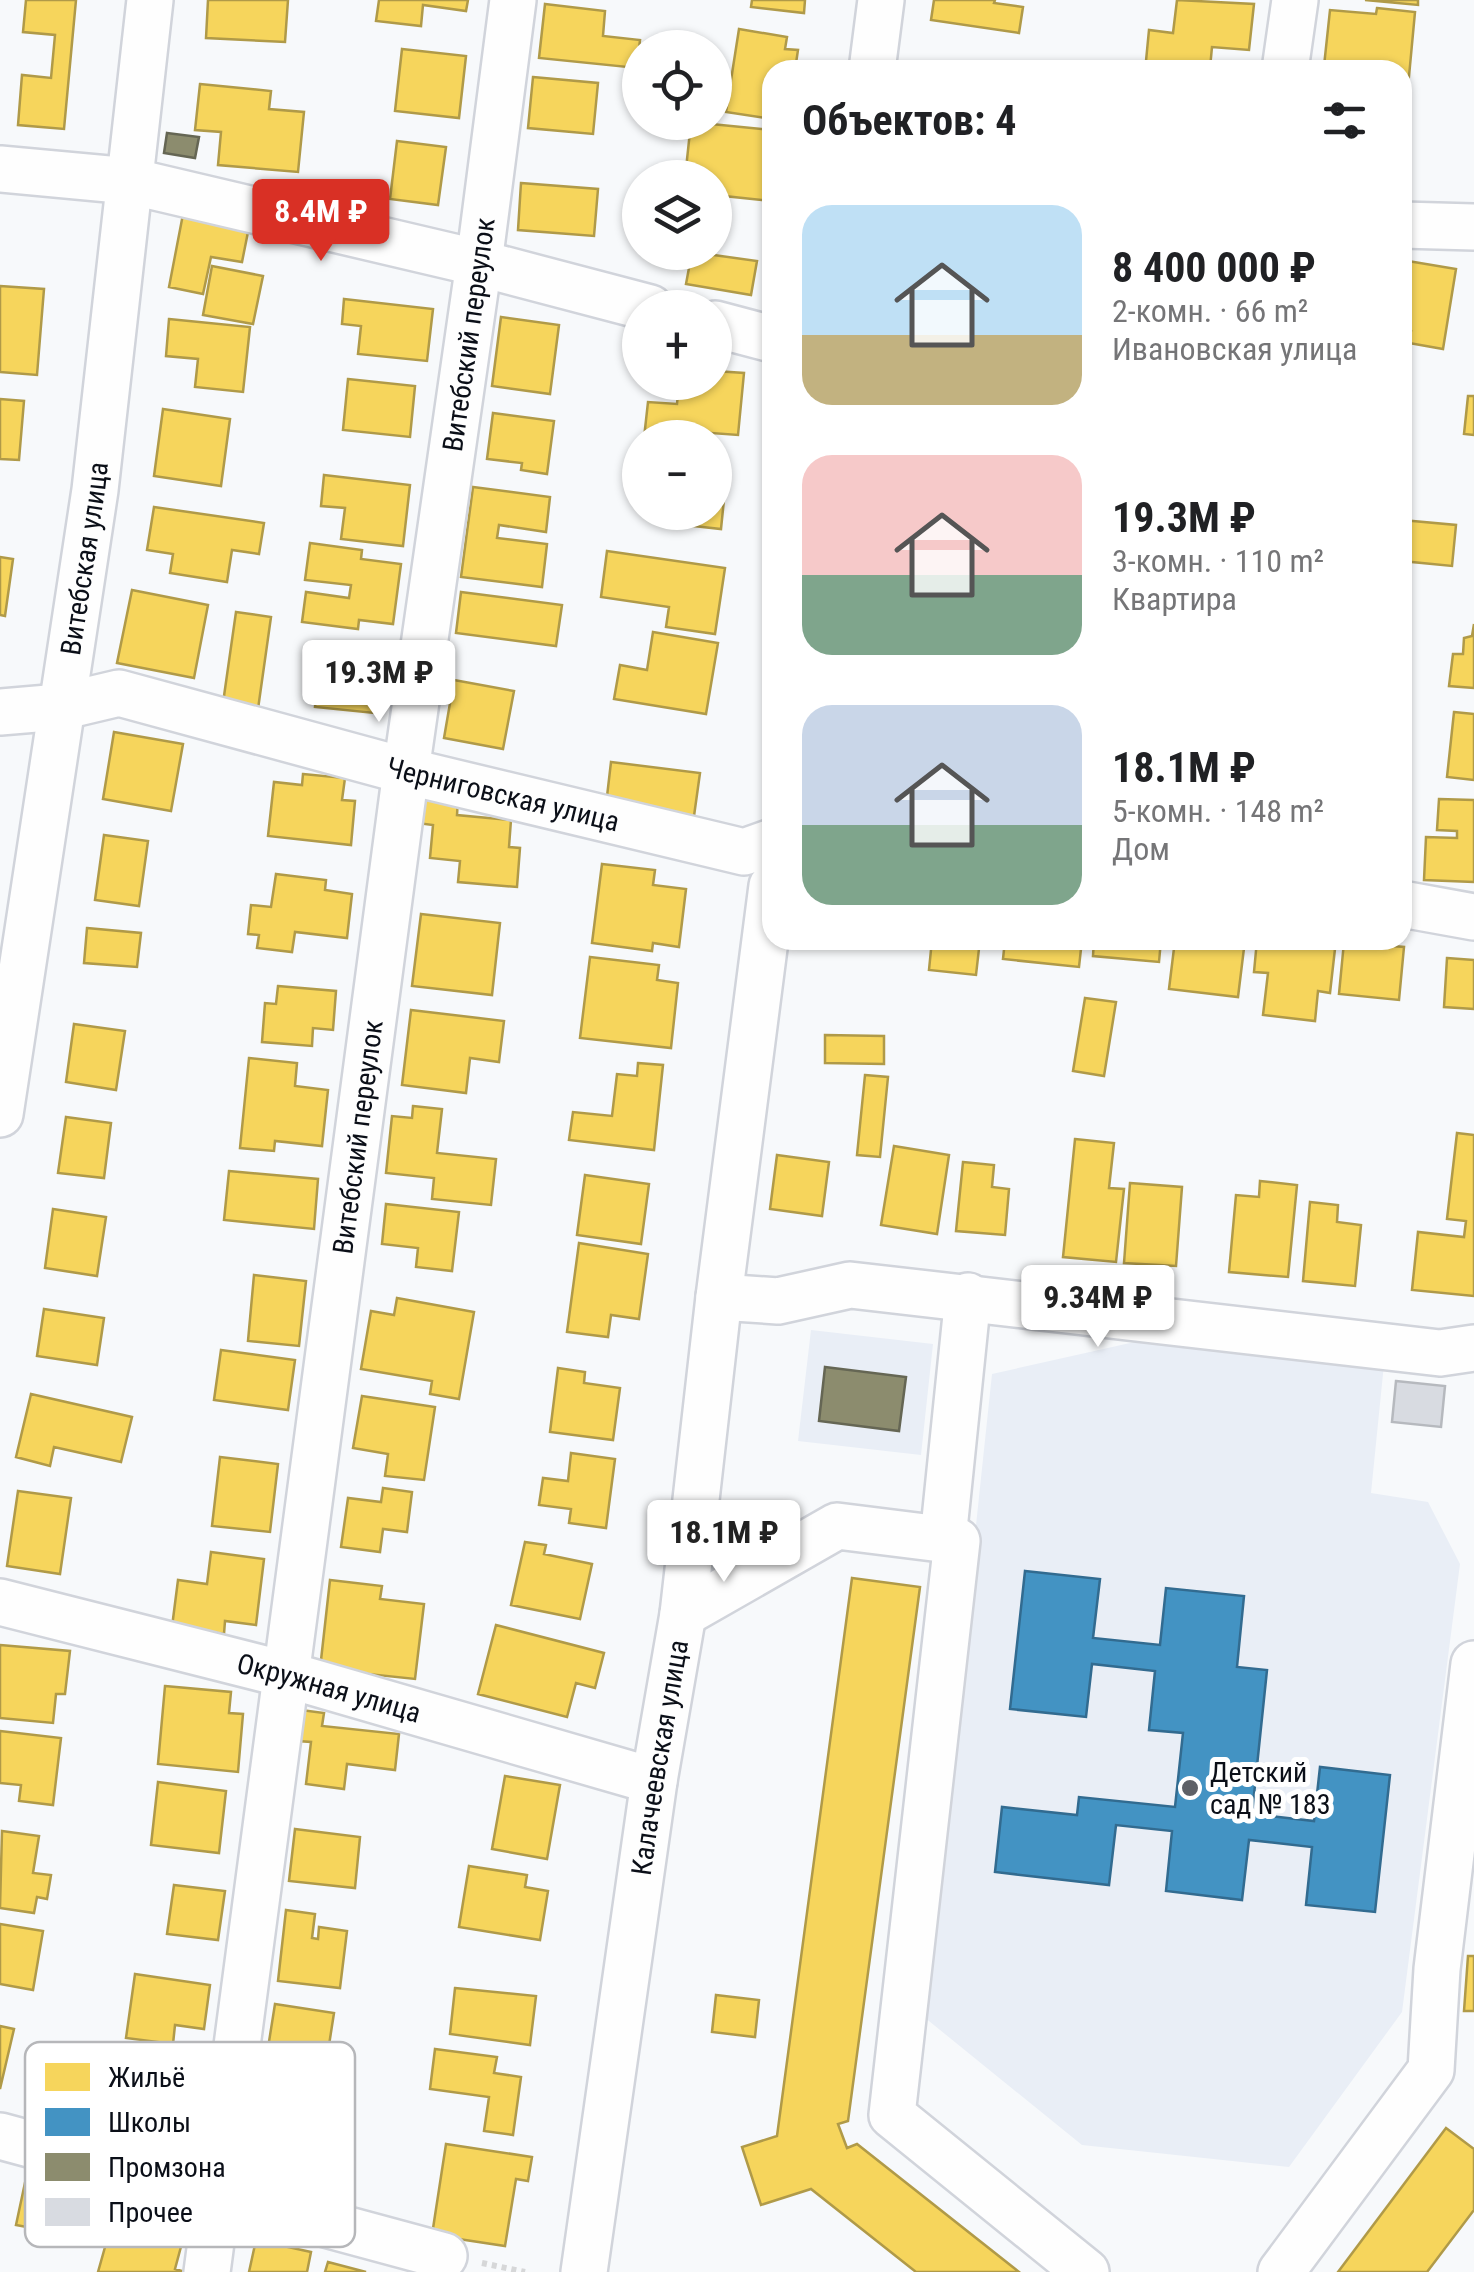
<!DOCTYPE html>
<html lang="ru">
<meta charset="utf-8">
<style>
:root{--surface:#fff;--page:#f2f2f2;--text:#202124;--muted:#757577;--accent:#d93025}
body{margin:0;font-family:"Roboto Condensed",sans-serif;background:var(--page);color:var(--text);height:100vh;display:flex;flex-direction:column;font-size:38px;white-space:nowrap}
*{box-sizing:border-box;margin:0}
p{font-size:32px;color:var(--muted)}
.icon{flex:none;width:55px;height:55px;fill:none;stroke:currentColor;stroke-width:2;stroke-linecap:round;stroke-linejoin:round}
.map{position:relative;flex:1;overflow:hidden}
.sheet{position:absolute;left:762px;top:60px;width:650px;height:890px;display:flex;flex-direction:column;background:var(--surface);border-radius:30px;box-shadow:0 2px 8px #0004}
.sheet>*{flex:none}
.fabs{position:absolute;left:622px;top:30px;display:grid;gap:20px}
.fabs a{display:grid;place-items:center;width:110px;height:110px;border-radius:50%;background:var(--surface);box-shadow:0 2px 8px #0004;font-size:50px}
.price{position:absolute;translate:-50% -85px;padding:0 22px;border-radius:10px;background:#fff;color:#222;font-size:32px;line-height:65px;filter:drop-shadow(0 2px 5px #0008)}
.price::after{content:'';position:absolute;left:50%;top:60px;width:30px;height:22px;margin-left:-15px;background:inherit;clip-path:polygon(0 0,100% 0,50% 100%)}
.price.selected{background:var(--accent);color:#fff}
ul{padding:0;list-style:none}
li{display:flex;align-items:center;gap:30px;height:250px;padding:0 40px}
li span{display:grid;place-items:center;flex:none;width:280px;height:200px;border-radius:30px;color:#555}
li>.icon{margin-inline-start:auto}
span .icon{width:120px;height:120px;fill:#fffc;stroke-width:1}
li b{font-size:42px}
h2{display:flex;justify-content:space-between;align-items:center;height:120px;padding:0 40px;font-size:42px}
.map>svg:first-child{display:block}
.built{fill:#e9eef6}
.homes{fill:#f6d55c;stroke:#b09a48;stroke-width:2.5}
.schools{fill:#4393c3;stroke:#326b90;stroke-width:2.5}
.industry{fill:#8c8c6e;stroke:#656654;stroke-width:2.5}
.building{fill:#d8dbe1;stroke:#b6b9be;stroke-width:2.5}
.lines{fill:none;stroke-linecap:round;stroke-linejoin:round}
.minor-casing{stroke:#d1d4db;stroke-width:50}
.path{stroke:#d6d7d8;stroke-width:6;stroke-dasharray:5 5;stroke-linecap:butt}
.minor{stroke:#fefefe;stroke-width:45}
.poi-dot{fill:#5e6167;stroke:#fff;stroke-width:4}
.labels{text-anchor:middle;stroke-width:10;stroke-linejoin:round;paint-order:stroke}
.street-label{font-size:28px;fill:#0b0f18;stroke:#fff}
.poi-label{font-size:28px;fill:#0b0f18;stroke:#fff;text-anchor:start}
.key{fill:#fff;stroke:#b6b7ba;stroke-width:2.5}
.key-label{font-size:28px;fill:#0b0f18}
</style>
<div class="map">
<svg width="1474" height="2272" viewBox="0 0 1474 2272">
<rect width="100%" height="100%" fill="#f7f9fb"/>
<path class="built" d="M811,1330L933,1344L921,1455L798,1441Z
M1148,1339L1384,1364L1371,1493L1428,1502L1460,1564L1402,2012L1289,2167L1082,2145L924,2017L992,1374Z"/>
<path class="homes" d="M26,0H76L64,129L18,125L22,75L51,78L55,35L23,32Z
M208,0H288L285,42L206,38Z
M379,0H468L466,11L423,5L421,26L376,21Z
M752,0H805L804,13L751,7Z
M934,0H995L994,3L1023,7L1019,33L931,20Z
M1177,0L1254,4L1249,50L1212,47L1210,68L1146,61L1149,30L1173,33Z
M1365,0H1418V5Z
M545,4L605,11L603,36L640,40L637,68L539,58Z
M1377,8L1415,12L1408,87L1402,86V70L1324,66L1330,10L1376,14Z
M739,29L787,37L785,49L798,50L795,70H772V119L726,112Z
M402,49L466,56L459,118L395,111Z
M533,77L598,83L593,134L528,128Z
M200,84L271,91L269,109L304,112L298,172L218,165L221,132L195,130Z
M691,122L772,130V201L715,195V178H685Z
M397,141L446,147L438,205L390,199Z
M521,183L598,189L594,236L518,230Z
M184,209L250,222L242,262L211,257L203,294L169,287Z
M692,252L757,261L751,295L686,284Z
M1402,260L1456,269L1443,349L1409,343L1411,331L1402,329Z
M212,266L263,276L253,324L203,315Z
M0,286L44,289L37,375L0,372Z
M344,299L433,309L427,361L358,354L361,326L342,324Z
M501,317L559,325L550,394L492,386Z
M169,319L250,327L243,392L195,387L198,359L166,356Z
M715,371L744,373L738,435L698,432L697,438H644L648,402L677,404L679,382H715Z
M348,379L415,386L410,437L343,430Z
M1468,396H1474V435L1464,434Z
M0,399L24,401L19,460L0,459Z
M163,409L230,419L221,486L154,476Z
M493,413L554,421L547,474L521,470L522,463L487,459Z
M324,475L410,485L403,546L341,539L345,508L321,506Z
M715,479L726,480L721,529L666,523L667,512H715Z
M473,487L550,497L546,532L499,525L497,538L547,544L542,587L461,577Z
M154,507L264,523L259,554L232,550L227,582L170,573L173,554L147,550Z
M1402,520L1456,525L1452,566L1402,561Z
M310,543L362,550L361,559L401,564L393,624L359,620L358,629L302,622L306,592L349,598L351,585L305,580Z
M607,551L725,568L715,634L666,627L669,607L601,597Z
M0,557L13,559L5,616L0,615Z
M132,590L208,605L194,678L117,663Z
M461,592L562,605L556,646L456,633Z
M236,612L271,617L258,709L223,703Z
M1474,624V688L1449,686L1453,654H1463L1464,638L1472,636Z
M653,632L718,643L706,714L614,699L620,665L647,670Z
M322,645L360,649L358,670L379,672L374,713L315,707Z
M454,680L514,691L503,749L444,738Z
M1454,712L1474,714V780L1447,777Z
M114,732L183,744L171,811L103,799Z
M611,762L700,773L694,816L606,805Z
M303,774L345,778L342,800L355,801L351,845L268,836L274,782L302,785Z
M420,795L458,799L457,815L511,820L509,847L520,848L517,887L458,882L460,861L430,858L433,825L417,823Z
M1439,799L1474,800V882L1424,880L1426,837L1457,838V831L1437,830Z
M104,835L148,841L139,906L95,900Z
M602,864L655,870L653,885L686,889L679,947L653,943L652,951L592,943Z
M276,874L326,880L325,890L352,894L347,938L295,932L292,952L257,948L259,935L248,934L251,905L271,907Z
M421,914L500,923L492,995L412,986Z
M87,928L141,933L137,967L84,963Z
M932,940H980L976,975L929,970Z
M1005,940H1082L1079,967L1003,959Z
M1094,940H1161L1159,962L1093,956Z
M1175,940H1245L1238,997L1169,989Z
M1257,940H1336L1330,993L1318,991L1315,1021L1263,1015L1268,973L1254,972Z
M1344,942L1404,947L1399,1000L1339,994Z
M590,957L659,965L657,980L678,983L671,1048L580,1038Z
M1447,958L1474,960V1009L1444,1007Z
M278,986L336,991L333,1030L313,1028L312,1046L262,1042L265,1003L276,1004Z
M1085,998L1116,1002L1104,1076L1073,1071Z
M411,1010L504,1021L499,1062L470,1058L466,1093L402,1085Z
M74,1024L125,1031L116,1090L66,1082Z
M825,1035L884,1036V1064L825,1063Z
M249,1058L297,1063L295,1086L328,1090L322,1146L275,1141L274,1151L240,1148Z
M638,1063L663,1065L654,1150L569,1140L573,1112L612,1116L617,1074L637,1076Z
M865,1075L888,1077L880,1157L857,1155Z
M413,1106L442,1109L437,1153L496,1159L491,1205L432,1199L434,1178L386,1173L392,1116L412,1118Z
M66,1117L111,1123L104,1178L58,1173Z
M1457,1133L1474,1135V1296L1412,1290L1418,1232L1464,1237L1466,1221L1447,1219Z
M1075,1139L1114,1143L1109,1188L1124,1189L1116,1262L1063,1257Z
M894,1146L949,1155L937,1234L881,1225Z
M777,1155L829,1162L822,1216L770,1209Z
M963,1162L994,1165L992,1187L1009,1189L1005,1235L956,1231Z
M229,1171L318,1179L314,1229L224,1220Z
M585,1175L649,1184L641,1244L577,1235Z
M1260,1181L1297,1185L1288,1277L1229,1272L1236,1195L1259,1197Z
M1130,1183L1182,1187L1176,1266L1124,1263Z
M1310,1202L1338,1205L1337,1222L1361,1225L1355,1286L1303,1281Z
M386,1204L459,1212L452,1271L416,1267L418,1248L382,1244Z
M53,1209L106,1217L97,1276L45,1268Z
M579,1243L648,1254L639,1319L611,1315L608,1337L567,1332Z
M254,1275L306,1281L299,1346L248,1341Z
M397,1298L474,1312L459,1399L430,1394L432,1381L361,1369L371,1311L394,1315Z
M44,1309L104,1318L97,1365L37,1356Z
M221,1350L295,1360L288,1410L214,1400Z
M558,1368L585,1372L584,1383L620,1388L613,1440L550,1432Z
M31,1394L132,1417L121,1462L54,1447L50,1466L16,1457Z
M362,1396L435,1407L424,1480L385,1476L388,1454L353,1448Z
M571,1453L615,1459L606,1528L569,1523L571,1509L539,1505L543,1478L568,1481Z
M220,1457L278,1464L270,1532L212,1526Z
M383,1488L412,1492L407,1532L383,1529L380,1552L341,1547L348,1498L381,1502Z
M18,1491L71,1498L60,1574L7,1566Z
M525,1542L546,1545L544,1554L592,1564L580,1619L511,1605Z
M211,1552L264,1559L256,1625L225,1621L224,1634L172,1627L178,1580L207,1584Z
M852,1578L920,1587L848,2121L838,2124L847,2148L857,2144L1019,2272H916L811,2189L761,2205L742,2147L777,2136Z
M330,1580L382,1586L380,1599L424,1604L415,1679L320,1669Z
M496,1625L604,1653L595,1688L576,1683L567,1717L478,1694Z
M0,1645L70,1651L65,1694H56L53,1723L0,1718Z
M165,1686L231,1692L229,1713L243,1714L238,1772L158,1764Z
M301,1710L324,1713L322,1726L399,1734L395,1770L347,1764L344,1789L306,1784L311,1742L298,1741Z
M0,1731L61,1738L53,1805L19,1801L21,1785L0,1783Z
M505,1776L560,1785L547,1859L492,1849Z
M158,1782L226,1791L219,1853L151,1845Z
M295,1829L360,1837L355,1888L289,1881Z
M2,1831L39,1836L33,1873L51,1875L47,1899L37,1897L34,1913L0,1908Z
M469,1866L527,1875L525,1887L548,1891L540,1940L459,1927Z
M174,1885L225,1891L218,1940L167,1934Z
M286,1910L315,1914L312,1938L318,1939L319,1927L347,1931L340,1988L278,1981Z
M0,1924L43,1931L33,1990L0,1984Z
M1468,1956H1474V2011H1464Z
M135,1974L210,1985L204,2029L175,2025L173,2044L126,2038Z
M455,1988L536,1996L530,2045L450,2034Z
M716,1995L759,2000L755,2037L712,2032Z
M275,2004L334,2013L327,2058L268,2048Z
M0,2026L14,2029L0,2089Z
M435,2049L497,2057L494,2073L521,2077L513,2135L484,2131L489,2097L430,2089Z
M1446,2128L1474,2149V2210L1427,2272H1338Z
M446,2144L532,2157L528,2181L516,2179L505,2246L432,2235Z
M26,2178L94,2191L88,2223L67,2218L64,2234L16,2225Z
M112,2197L189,2217L175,2269L185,2272H98L107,2240L102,2236Z
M256,2240L311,2252L307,2272H249Z
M328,2262L366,2272H325Z"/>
<path class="schools" d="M1025,1571L1100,1579L1093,1638L1160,1645L1166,1588L1244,1596L1237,1667L1267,1670L1252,1814L1314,1821L1320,1767L1390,1775L1375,1912L1306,1905L1312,1847L1249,1840L1242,1900L1166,1891L1172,1831L1116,1825L1109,1885L995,1872L1002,1807L1077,1815L1079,1797L1175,1807L1183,1733L1149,1730L1155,1671L1092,1664L1086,1717L1010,1709Z"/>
<path class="industry" d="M167,133L199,137L195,158L164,153Z
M825,1367L906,1377L899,1431L819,1421Z"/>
<path class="building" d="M1396,1381L1445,1386L1441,1427L1392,1422Z"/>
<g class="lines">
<defs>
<g id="minor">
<path d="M872,70L881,0"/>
<path d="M1285,70L1295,0"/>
<path d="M0,169L130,181L479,263L650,308"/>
<path d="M1402,225L1474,227"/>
<path d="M715,324L772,339"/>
<path id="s1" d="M0,712L60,707L119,693L406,771L744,852L772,842"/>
<path d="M1402,904L1474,917"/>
<path id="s2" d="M0,1114L95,490L150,0"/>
<path d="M719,1297L778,1301L850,1285L1440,1353L1474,1348"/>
<path d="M943,1539L968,1296"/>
<path id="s3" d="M0,1602L288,1675L654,1781"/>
<path d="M683,1614L837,1526L957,1541L892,2115L1086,2272"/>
<path d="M0,2136L444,2256"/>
<path id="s4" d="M207,2272L406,771L479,263L513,0"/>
<path id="s5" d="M584,2272L654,1781L683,1614L719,1297L772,886"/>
<path d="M1281,2272L1431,2070L1437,1969L1474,1664"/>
</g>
</defs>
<use href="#minor" class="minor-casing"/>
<path class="path" d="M482,2263L525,2272"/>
<use href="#minor" class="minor"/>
</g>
<circle class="poi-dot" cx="1190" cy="1788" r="10"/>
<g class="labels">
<g class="street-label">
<text dy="10" stroke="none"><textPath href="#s4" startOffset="1955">Витебский переулок</textPath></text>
<text dy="10" stroke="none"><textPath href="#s2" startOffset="562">Витебская улица</textPath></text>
<text dy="10" stroke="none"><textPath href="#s1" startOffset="518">Черниговская улица</textPath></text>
<text dy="10" stroke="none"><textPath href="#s4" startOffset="1145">Витебский переулок</textPath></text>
<text dy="10" stroke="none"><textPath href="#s3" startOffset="340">Окружная улица</textPath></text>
<text dy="10" stroke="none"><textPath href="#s5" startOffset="520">Калачеевская улица</textPath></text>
</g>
<g class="poi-label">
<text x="1210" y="1782">Детский<tspan x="1210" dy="32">сад № 183</tspan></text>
</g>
</g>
<rect x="25" y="2042" width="330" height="205" rx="15" class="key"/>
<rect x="45" y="2063" width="45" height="28" fill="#f6d55c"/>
<rect x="45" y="2108" width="45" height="28" fill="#4393c3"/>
<rect x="45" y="2153" width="45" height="28" fill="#8c8c6e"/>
<rect x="45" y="2198" width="45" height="28" fill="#d8dbe1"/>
<g class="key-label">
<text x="108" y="2087">Жильё</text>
<text x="108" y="2132">Школы</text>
<text x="108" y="2177">Промзона</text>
<text x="108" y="2222">Прочее</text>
</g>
</svg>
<div class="fabs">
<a><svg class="icon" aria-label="locate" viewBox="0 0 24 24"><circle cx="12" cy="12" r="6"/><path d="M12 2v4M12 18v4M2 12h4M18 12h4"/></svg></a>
<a><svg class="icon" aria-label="layers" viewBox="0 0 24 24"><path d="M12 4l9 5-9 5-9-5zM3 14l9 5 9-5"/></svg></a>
<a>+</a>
<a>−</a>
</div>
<b class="price selected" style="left:321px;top:264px">8.4M ₽</b>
<b class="price" style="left:379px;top:725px">19.3M ₽</b>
<b class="price" style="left:1098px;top:1350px">9.34M ₽</b>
<b class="price" style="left:724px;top:1585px">18.1M ₽</b>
<section class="sheet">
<h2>Объектов: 4<svg class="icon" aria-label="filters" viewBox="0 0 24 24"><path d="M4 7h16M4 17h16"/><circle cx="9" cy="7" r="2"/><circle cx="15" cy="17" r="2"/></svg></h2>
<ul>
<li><span style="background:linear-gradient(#bfe0f5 65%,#c2b280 0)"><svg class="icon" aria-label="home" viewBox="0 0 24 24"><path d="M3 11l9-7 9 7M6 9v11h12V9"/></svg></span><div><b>8 400 000 ₽</b><p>2-комн. · 66 m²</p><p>Ивановская улица</p></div></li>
<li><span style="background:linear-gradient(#f6c9c9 60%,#7fa58c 0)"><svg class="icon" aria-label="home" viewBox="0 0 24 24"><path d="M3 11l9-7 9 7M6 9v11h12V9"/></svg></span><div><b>19.3M ₽</b><p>3-комн. · 110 m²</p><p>Квартира</p></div></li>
<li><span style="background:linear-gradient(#c9d6e8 60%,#7fa58c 0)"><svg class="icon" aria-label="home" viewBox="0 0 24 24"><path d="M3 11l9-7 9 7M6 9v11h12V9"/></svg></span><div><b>18.1M ₽</b><p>5-комн. · 148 m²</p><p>Дом</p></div></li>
</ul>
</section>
</div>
